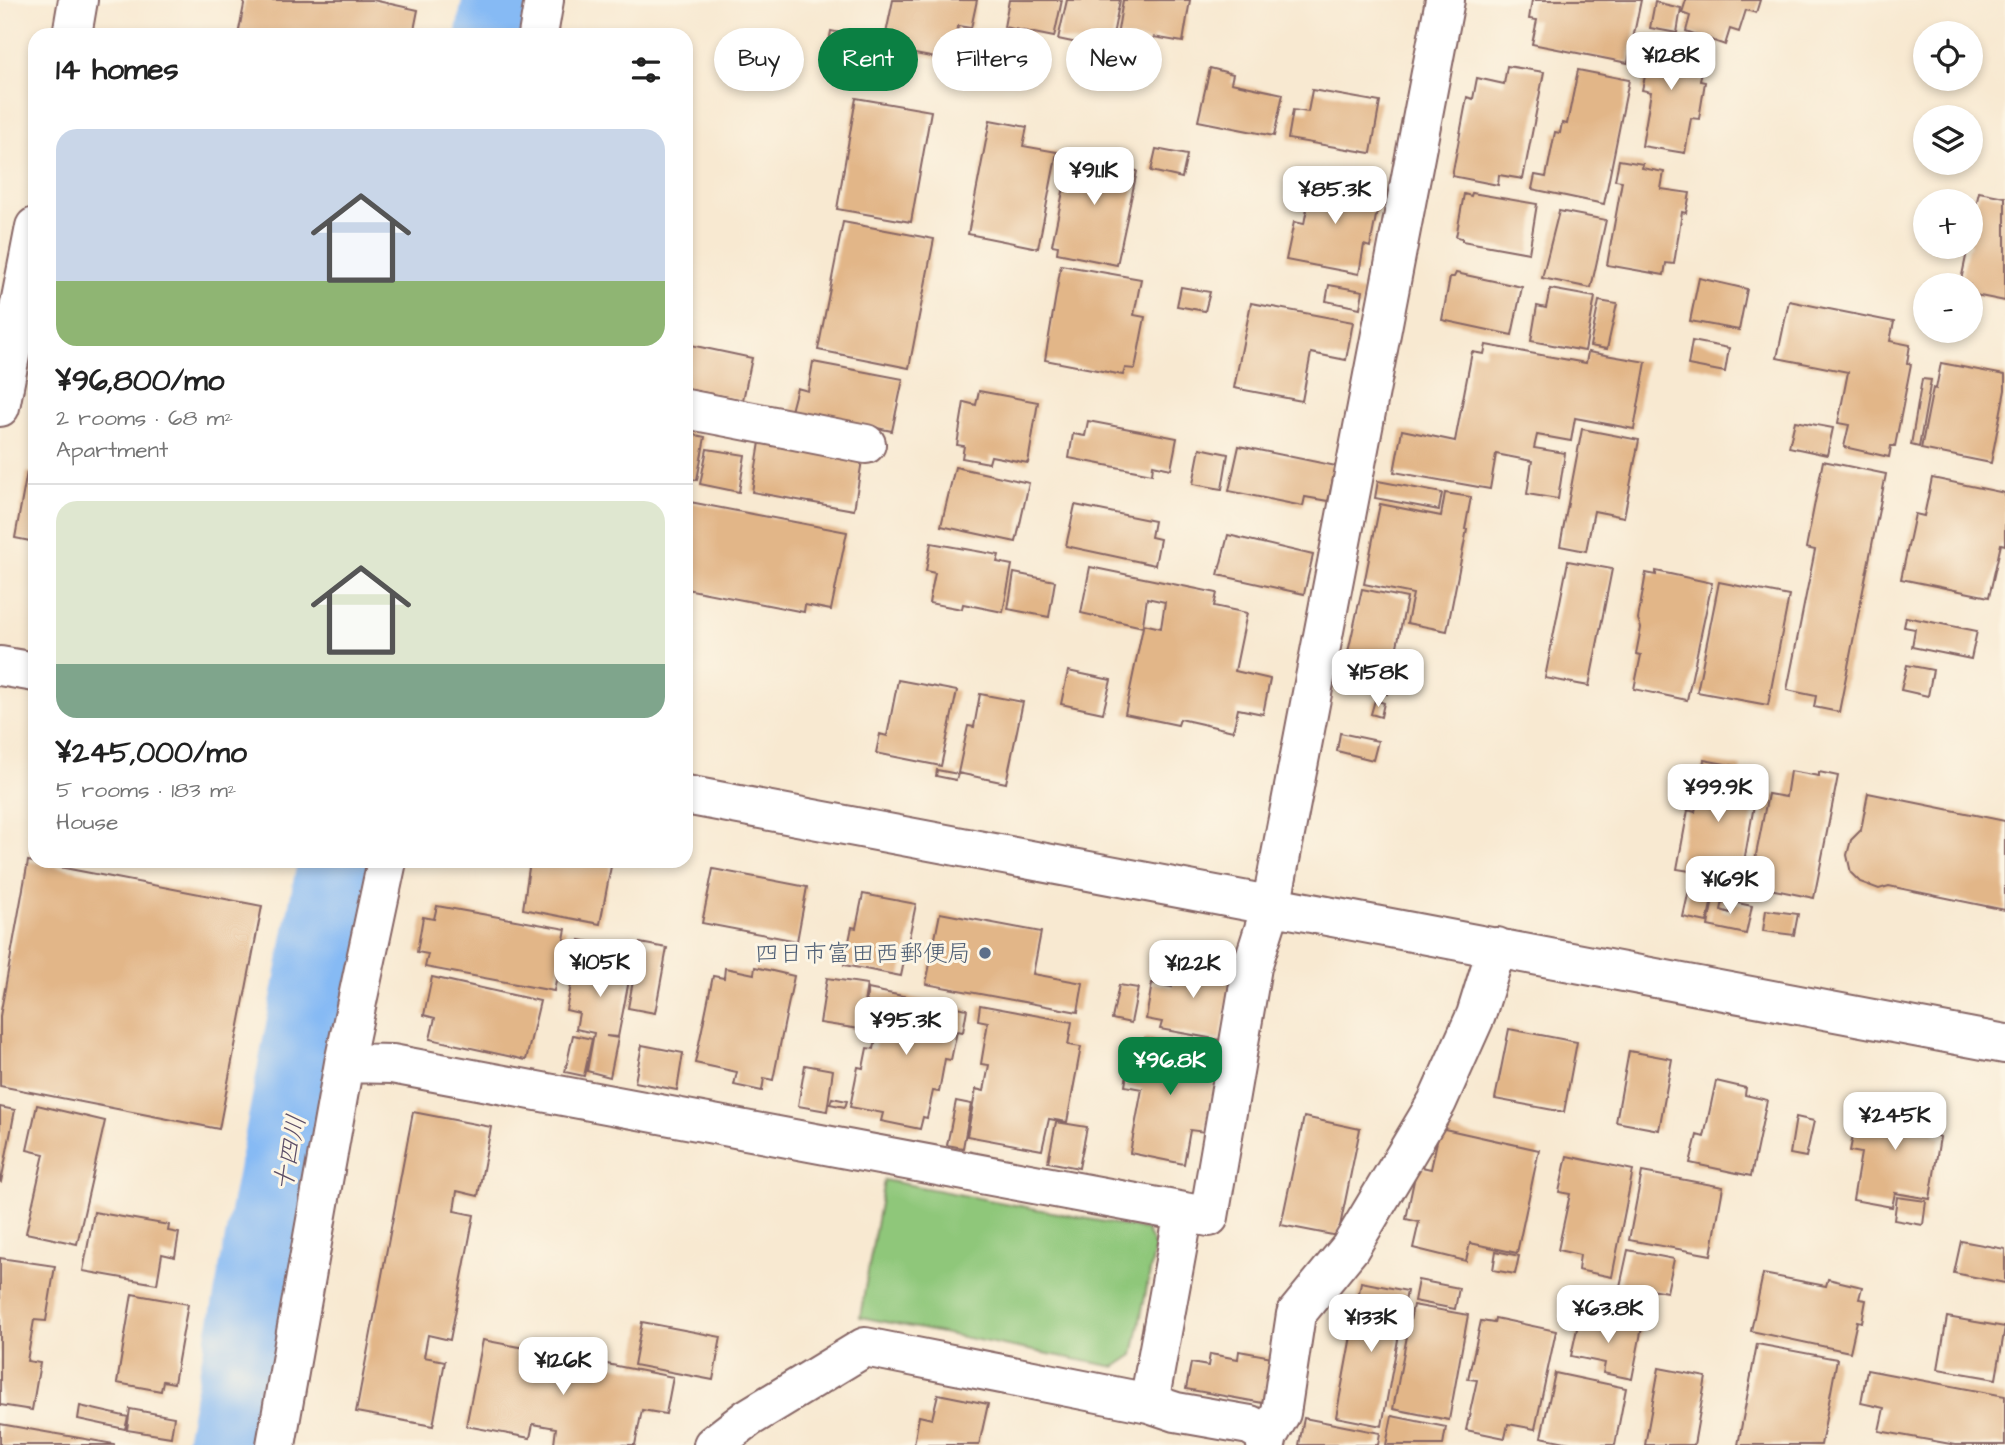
<!DOCTYPE html>
<meta charset="utf-8">
<style>
:root{--surface:#fff;--page:#f6f6f6;--text:#222;--muted:#767676;--line:#e0e0e0;--accent:#0b8043}
body{margin:0;font-family:"Architects Daughter","Klee One",sans-serif;background:var(--page);color:var(--text);height:100vh;display:flex;flex-direction:column;font-size:26px;white-space:nowrap}
*{box-sizing:border-box;margin:0}
p{font-size:23px;color:var(--muted)}
.icon{flex:none;width:38px;height:38px;fill:none;stroke:currentColor;stroke-width:2;stroke-linecap:round;stroke-linejoin:round}
.map{position:relative;flex:1;overflow:hidden}
.panel{position:absolute;left:28px;top:28px;width:665px;height:840px;display:flex;flex-direction:column;background:var(--surface);border-radius:21px;box-shadow:0 4px 10px #0003}
.panel>*{flex:none}
.top-card{position:absolute;left:714px;top:28px;width:665px;height:63px;display:flex;gap:14px}
.controls{position:absolute;left:1913px;top:21px;display:grid;gap:14px}
.controls a{display:grid;place-items:center;width:70px;height:70px;border-radius:50%;background:var(--surface);box-shadow:0 4px 10px #0003;font-size:35px}
.price{position:absolute;translate:-50% -60px;padding:0 16px;border-radius:14px;background:#fff;color:#222;font-size:23px;line-height:46px;filter:drop-shadow(0 2px 4px #0008)}
.price::after{content:'';position:absolute;left:50%;top:42px;width:21px;height:16px;margin-left:-10px;background:inherit;clip-path:polygon(0 0,100% 0,50% 100%)}
.price.active{background:var(--accent);color:#fff}
ul{padding:0;list-style:none}
li{display:grid;align-content:center;gap:14px;height:371px;padding:0 28px}
li+li{border-top:2px solid var(--line)}
li span{display:grid;place-items:center;height:217px;border-radius:21px;color:#555}
li>.icon{margin-inline-start:auto}
span .icon{width:126px;height:126px;fill:#fffc;stroke-width:1}
li b{font-size:30px}
h2{display:flex;justify-content:space-between;align-items:center;height:84px;padding:0 28px;font-size:30px}
.pill{padding:0 24px;border-radius:32px;background:var(--surface);box-shadow:0 4px 10px #0003;font-size:24px;line-height:63px}
.pill.active{background:var(--accent);color:#fff}
.map>svg:first-child{display:block}
.green{fill:#8fc77a;stroke:#6c7352;stroke-width:2}
.lines{fill:none;stroke-linecap:round;stroke-linejoin:round}
.river{stroke:#86baf4;stroke-width:94}
.building{fill:#e2b688;fill-rule:evenodd}
.minor-casing{stroke:#876665;stroke-width:42}
.minor{stroke:#fff;stroke-width:38}
.service-dot{fill:#5c6f8a;stroke:#fcf5e5;stroke-width:2.5}
.labels{text-anchor:middle;stroke-width:6;stroke-linejoin:round;paint-order:stroke}
.service-label{font-size:24px;fill:#4e5e75;stroke:#fcf5e5;text-anchor:end}
.water-label{font-size:26px;font-style:italic;fill:#5c4e67;stroke:#fcf5e5}
</style>
<div class="map">
<svg width="2005" height="1445" viewBox="0 0 2005 1445">
<rect width="100%" height="100%" fill="#fcf5e5"/>
<filter id="ink" filterUnits="userSpaceOnUse"><feTurbulence type="fractalNoise" baseFrequency=".0143" numOctaves="2"/><feDisplacementMap in="SourceGraphic" scale="14" xChannelSelector="R" yChannelSelector="G"/><feConvolveMatrix kernelMatrix="1 2 1 2 8 2 1 2 1" color-interpolation-filters="sRGB"/></filter>
<filter id="wash" filterUnits="userSpaceOnUse"><feTurbulence type="fractalNoise" baseFrequency=".00686" numOctaves="4" result="noise"/><feDisplacementMap in="SourceGraphic" scale="28" xChannelSelector="R" yChannelSelector="G"/><feGaussianBlur stdDeviation="1.57" result="paint"/><feColorMatrix in="noise" values="0 0 0 0 0 0 0 0 0 0 0 0 0 0 0 0 0 1.4 0 .05"/><feComposite in="paint" operator="in"/></filter>
<g filter="url(#wash)">
<rect width="100%" height="100%" fill="#f8e9d1"/>
<path class="green" d="M884,1180L1146,1230L1155,1247L1133,1355L1115,1367L860,1317Z"/>
<g class="lines">
<path class="river" d="M503,35L510,0
M233,1445L345,861"/>
</g>
<g id="blocks">
<path class="building" d="M245,0H373L418,10L413,35H238Z
M893,0H977L971,28L958,26L952,61L883,48Z
M1009,0H1062L1054,37L1004,27Z
M1067,0H1120L1110,50L1058,39Z
M1123,0H1190L1183,42L1154,37L1152,42L1117,36Z
M1532,0H1641L1628,63L1532,44L1537,20L1529,19Z
M1686,0H1760L1756,13L1746,10L1739,32L1730,29L1725,45L1686,31L1690,16L1682,13Z
M1655,2L1681,8L1677,33L1650,28Z
M831,31L874,40L870,64L827,55Z
M1644,37L1706,48L1700,81L1705,82L1699,119L1691,118L1685,153L1642,146L1651,92L1642,90L1645,76L1637,75Z
M1507,66L1544,72L1523,179L1499,175L1498,185L1452,176L1467,97L1473,99L1477,78L1504,84Z
M1210,68L1233,74L1231,83L1283,94L1274,136L1198,121Z
M1578,70L1629,80L1604,204L1532,189L1535,175L1546,177L1555,132L1560,133L1562,123L1567,124Z
M1312,90L1380,102L1371,153L1288,139L1293,110L1308,112Z
M856,98L931,111L911,222L837,209Z
M990,120L1027,127L1023,146L1057,152L1038,248L968,234Z
M1156,149L1187,155L1182,178L1151,171Z
M1102,151L1126,156L1123,168L1137,171L1117,265L1057,253L1058,246L1052,245L1069,163L1065,162L1067,152L1101,160Z
M1619,160L1643,164L1642,168L1664,172L1661,189L1690,193L1686,213L1682,212L1674,264L1666,263L1664,275L1607,265L1622,181L1615,180Z
M1313,177L1381,190L1370,247L1364,245L1359,274L1286,260L1294,222L1304,224Z
M1979,192L2005,197V301L1970,294V285H1960L1968,247H1970V232Z
M1472,193L1537,204L1529,253L1462,241V238L1456,237L1464,194L1471,196Z
M1559,211L1606,220L1591,288L1542,278Z
M843,222L934,239L909,368L818,350Z
M1061,265L1141,279L1134,315L1145,317L1135,369L1125,368L1123,375L1045,360Z
M1456,273L1522,287L1512,335L1442,320L1450,277H1454Z
M1699,278L1747,289L1739,330L1690,321Z
M1329,285L1363,291L1360,308L1326,301Z
M1181,287L1210,292L1205,311L1177,306Z
M1550,289L1595,297L1585,351L1531,341L1537,306L1546,308Z
M1599,301L1617,304L1607,349L1590,346Z
M1789,301L1894,322L1890,341L1910,345L1907,363L1911,364L1895,446H1891L1889,457L1844,447L1849,425L1838,423L1848,372L1777,358Z
M1251,303L1353,322L1346,360L1311,353L1302,401L1234,388Z
M1692,341L1729,348L1725,372L1688,365Z
M686,344L752,358L743,400L686,389Z
M1486,345L1586,363L1588,352L1646,362L1634,429L1575,418L1571,441L1537,435L1534,448L1565,453L1558,499L1527,494L1532,461L1496,454L1490,489L1394,472L1402,430L1455,441L1472,352L1484,354Z
M813,362L903,379L892,431L791,411L797,388L808,391Z
M1941,363L2005,375V390L1991,463L1921,449L1933,388L1936,389Z
M1922,379L1931,380L1919,447L1911,445Z
M979,391L1038,402L1028,463L991,456L989,463L962,458L964,446L957,445L964,402L976,405Z
M1088,421L1177,438L1171,469L1153,465L1152,474L1069,458L1073,434L1085,436Z
M1795,421L1833,428L1827,455L1789,447Z
M686,426L693,427L691,434L705,437L697,480L686,478Z
M1582,429L1639,440L1624,517L1594,511L1586,551L1560,546Z
M761,436L863,454L854,510L752,492Z
M1239,446L1336,466L1328,501L1305,497L1303,506L1229,491Z
M1200,448L1228,454L1222,489L1193,484Z
M707,449L745,455L739,492L700,484Z
M1823,461L1886,474L1839,712L1814,707L1816,696L1787,690L1815,550L1806,548Z
M955,467L1029,483L1016,542L941,526Z
M27,472L35,474V542L15,538Z
M1932,478L2005,493V545L2001,544L1989,597L1901,579L1915,514L1924,516Z
M1378,481L1442,493L1439,510L1375,498Z
M1445,493L1471,497L1465,529H1467L1447,631L1407,623L1413,594L1364,584L1380,504L1441,516Z
M690,502L847,532L831,610L805,605L804,612L686,589V522Z
M1075,505L1154,521L1151,537L1160,539L1155,565L1066,546Z
M1228,535L1313,555L1304,594L1218,575Z
M931,543L999,555L997,562L1012,565L1003,612L963,604L962,609L929,603L935,573L926,571Z
M1568,561L1612,569L1589,686L1545,678Z
M1090,567L1217,593L1214,606L1247,613L1235,671L1270,679L1263,714L1238,709L1233,731L1180,719L1178,725L1125,714L1143,627L1081,613ZM1147,598L1165,602L1161,628L1143,624Z
M1656,571L1712,583L1687,700L1634,689L1641,655L1636,654L1641,628L1638,619L1646,573L1656,575Z
M1014,573L1055,581L1049,617L1008,609Z
M1719,582L1789,596L1768,705L1697,692Z
M1362,589L1407,598L1387,694L1341,684Z
M1906,617L1977,631L1971,659L1912,647L1915,629L1904,627Z
M1907,665L1933,670L1928,696L1901,690Z
M1068,671L1111,680L1103,713L1061,704Z
M898,680L957,691L941,766L876,753L880,734L887,736Z
M980,694L1023,702L1006,783L958,773L968,726L974,727Z
M1375,700L1384,703L1381,717L1371,714Z
M1340,733L1378,741L1373,760L1337,751Z
M1704,760L1741,767L1736,791L1756,794L1741,879L1677,869L1688,810L1695,812Z
M937,770L958,774L956,780L936,776Z
M1790,771L1819,776V772L1838,776L1814,898L1750,885L1768,794L1786,797Z
M1868,793L2005,821V910L1889,886L1879,889L1860,882L1851,873L1847,855L1851,840L1861,830Z
M28,861L262,906L219,1129L0,1086V1016Z
M530,861H612L600,924L523,909Z
M713,869L807,887L797,941L702,923Z
M1689,890L1713,895L1707,922L1683,917Z
M863,894L916,904L901,976L844,965L852,927L856,928Z
M1714,894L1724,896L1721,910L1730,913L1733,902L1752,906L1746,934L1708,926Z
M437,906L566,929L554,991L425,967L428,954L417,952L423,917L434,919Z
M1766,910L1798,914L1794,935L1763,931Z
M940,913L1041,932L1033,974L1083,983L1078,1012L926,984Z
M580,940L628,949L625,969L631,970L618,1037L606,1036L618,1038L610,1077L587,1071L594,1033L576,1029L579,1013L566,1010Z
M640,943L667,948L655,1013L628,1008Z
M1178,958L1234,969L1220,1040L1160,1029L1162,1022L1146,1019L1152,983L1172,987Z
M755,967L794,976L773,1080L764,1078L762,1091L734,1085L737,1072L695,1063L713,976L724,978L725,968L754,974Z
M432,977L540,1001L526,1060L430,1039L435,1018L424,1015Z
M827,978L867,984L860,1029L820,1023Z
M1119,985L1138,988L1131,1023L1112,1019Z
M868,989L967,1009L963,1032L957,1031L951,1060L945,1059L939,1092L933,1091L927,1118L923,1117L920,1129L881,1121L883,1113L850,1107L858,1067L863,1068L867,1048L874,1049L881,1016L864,1012Z
M980,1005L1072,1022L1068,1045L1081,1047L1067,1122L1049,1119L1042,1150L967,1136L976,1089L984,1091L989,1065L981,1064L988,1022L978,1020Z
M1509,1029L1577,1042L1564,1112L1495,1099Z
M573,1035L592,1039L584,1076L565,1072Z
M1145,1038L1210,1051L1208,1062L1218,1064L1205,1132L1190,1130L1184,1164L1130,1153L1142,1089L1125,1086L1131,1048L1142,1050Z
M642,1045L683,1053L677,1090L635,1082Z
M1629,1051L1672,1059L1659,1130L1616,1122Z
M805,1065L833,1070L827,1111L798,1106Z
M1716,1081L1746,1088L1745,1095L1767,1100L1751,1176L1690,1163L1697,1135L1704,1137Z
M1868,1097L1939,1109L1934,1135L1940,1137L1930,1199L1895,1193L1892,1207L1853,1200L1861,1153L1850,1151L1855,1125L1863,1126Z
M832,1098L847,1101L845,1107L830,1104Z
M956,1101L971,1104L963,1148L947,1145Z
M37,1105L105,1121L77,1244L26,1233L44,1154L27,1150Z
M0,1107L15,1110L1,1182L0,1181Z
M413,1112L491,1127L478,1196L457,1191L454,1211L474,1215L450,1340L428,1335L424,1357L445,1361L433,1426L356,1412Z
M1304,1117L1360,1129L1338,1236L1281,1225Z
M1796,1117L1814,1121L1806,1157L1790,1154Z
M1056,1122L1087,1127L1079,1168L1048,1162Z
M1440,1128L1539,1150L1517,1253L1470,1243L1466,1261L1413,1248L1419,1222L1406,1219L1417,1166L1431,1169Z
M1567,1156L1633,1170L1612,1277L1578,1270L1580,1255L1558,1250L1570,1194L1559,1192Z
M1642,1172L1723,1187L1711,1255L1629,1240Z
M1897,1197L1926,1201L1923,1225L1894,1220Z
M94,1212L169,1225L168,1231L179,1233L175,1257L162,1254L157,1284L83,1271Z
M1961,1241L2005,1249V1283L1954,1273Z
M1628,1250L1674,1259L1667,1292L1645,1288L1644,1296L1619,1291Z
M1496,1251L1519,1256L1515,1274L1493,1270Z
M0,1258L55,1266L46,1321L34,1320L27,1361L40,1363L32,1410L0,1405Z
M1763,1274L1826,1286L1828,1279L1862,1287L1859,1299L1866,1300L1862,1322L1857,1321L1850,1352L1751,1331Z
M1418,1280L1459,1288L1455,1309L1414,1301Z
M1361,1282L1407,1291L1382,1426L1336,1417Z
M132,1294L188,1304L174,1383L163,1381L161,1391L117,1383Z
M1413,1305L1468,1315L1449,1420L1393,1409Z
M1580,1315L1642,1327L1632,1379L1603,1373L1605,1363L1571,1356Z
M1947,1317L2005,1327L1996,1379L1938,1369Z
M1495,1318L1556,1331L1535,1429L1508,1424L1505,1438L1466,1430L1477,1380L1468,1379L1481,1321L1494,1323Z
M642,1322L721,1337L713,1380L634,1365Z
M483,1340L545,1352L544,1361L570,1366L571,1357L673,1377L666,1414L642,1410L635,1445L554,1444L556,1428L533,1424L530,1438L466,1426Z
M1757,1344L1837,1359L1821,1445H1738Z
M1239,1351L1272,1357L1263,1403L1186,1389L1191,1363L1208,1366L1210,1354L1238,1359Z
M1659,1368L1706,1377L1694,1445H1645Z
M1867,1370L2005,1396V1445H1956L1879,1431L1884,1408L1861,1403Z
M1555,1373L1626,1388L1615,1445H1580L1541,1437Z
M938,1394L988,1404L979,1445H914L919,1416L932,1419Z
M80,1406L128,1417L125,1429L78,1419Z
M130,1409L174,1417L171,1437L127,1430Z
M1392,1416L1446,1427L1443,1445H1386Z
M1304,1418L1380,1433L1378,1445H1299Z
M0,1424L114,1444V1445H0Z"/>
</g>
</g>
<g filter="url(#ink)">
<use href="#blocks" fill-opacity="0" stroke="#876665" stroke-width="2"/>
<g class="lines">
<defs>
<path id="minor" d="M72,35L78,0
M538,35L544,0
M0,407L35,227
M686,409L866,444
M0,666L35,672
M686,795L2005,1044
M344,1063L392,1064L1184,1212L1149,1403
M1184,1212L1209,1217L1252,967L1271,907L1445,0
M276,1445L344,1063L387,861
M713,1445L748,1418L865,1347L1149,1403L1176,1412L1250,1425L1268,1436
M1266,1445L1268,1436L1281,1413L1296,1314L1350,1248L1437,1102L1476,1015L1497,947"/>
</defs>
<use href="#minor" class="minor-casing"/>
<use href="#minor" class="minor"/>
</g>
</g>
<circle class="service-dot" cx="985" cy="953" r="7"/>
<g class="labels">
<g class="service-label">
<text x="971" y="961">四日市富田西郵便局</text>
</g>
<g class="water-label">
<text transform="translate(289 1153) rotate(-79)" y="9">十四川</text>
</g>
</g>
</svg>
<div class="controls">
<a><svg class="icon" aria-label="locate" viewBox="0 0 24 24"><circle cx="12" cy="12" r="6"/><path d="M12 2v4M12 18v4M2 12h4M18 12h4"/></svg></a>
<a><svg class="icon" aria-label="layers" viewBox="0 0 24 24"><path d="M12 4l9 5-9 5-9-5zM3 14l9 5 9-5"/></svg></a>
<a>+</a>
<a>−</a>
</div>
<b class="price" style="left:1671px;top:92px">¥128K</b>
<b class="price" style="left:1094px;top:207px">¥91.1K</b>
<b class="price" style="left:1335px;top:226px">¥85.3K</b>
<b class="price" style="left:1378px;top:709px">¥158K</b>
<b class="price" style="left:1718px;top:824px">¥99.9K</b>
<b class="price" style="left:1730px;top:916px">¥169K</b>
<b class="price" style="left:600px;top:999px">¥105K</b>
<b class="price" style="left:1193px;top:1000px">¥122K</b>
<b class="price" style="left:906px;top:1057px">¥95.3K</b>
<b class="price active" style="left:1170px;top:1097px">¥96.8K</b>
<b class="price" style="left:1895px;top:1152px">¥245K</b>
<b class="price" style="left:1608px;top:1345px">¥63.8K</b>
<b class="price" style="left:1371px;top:1354px">¥133K</b>
<b class="price" style="left:563px;top:1397px">¥126K</b>
<div class="top-card">
<a class="pill">Buy</a>
<a class="pill active">Rent</a>
<a class="pill">Filters</a>
<a class="pill">New</a>
</div>
<section class="panel">
<h2>14 homes<svg class="icon" aria-label="filters" viewBox="0 0 24 24"><path d="M4 7h16M4 17h16"/><circle cx="9" cy="7" r="2"/><circle cx="15" cy="17" r="2"/></svg></h2>
<ul>
<li><span style="background:linear-gradient(#c9d6e8 70%,#8fb573 0)"><svg class="icon" aria-label="home" viewBox="0 0 24 24"><path d="M3 11l9-7 9 7M6 9v11h12V9"/></svg></span><div><b>¥96,800/mo</b><p>2 rooms · 68 m²</p><p>Apartment</p></div></li>
<li><span style="background:linear-gradient(#dfe7d0 75%,#7fa58c 0)"><svg class="icon" aria-label="home" viewBox="0 0 24 24"><path d="M3 11l9-7 9 7M6 9v11h12V9"/></svg></span><div><b>¥245,000/mo</b><p>5 rooms · 183 m²</p><p>House</p></div></li>
</ul>
</section>
</div>
